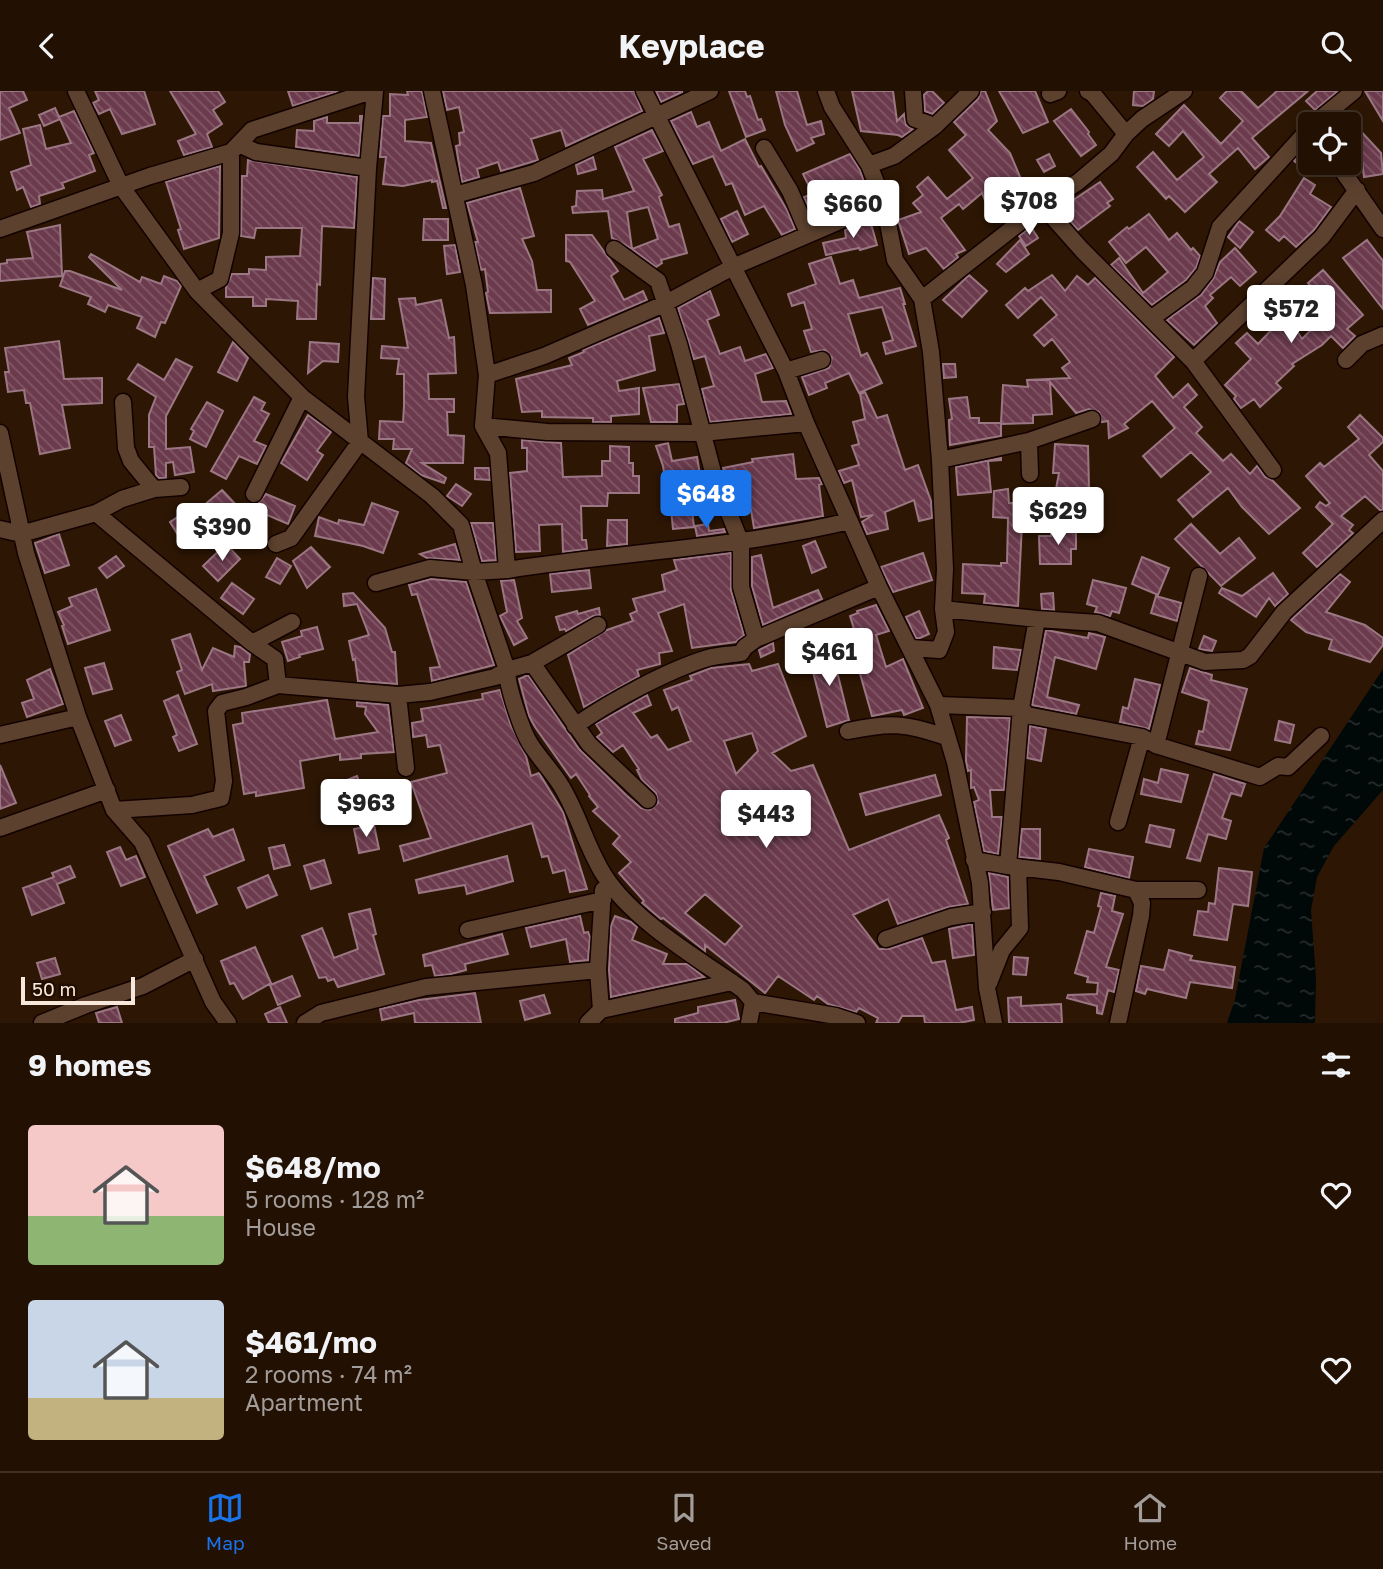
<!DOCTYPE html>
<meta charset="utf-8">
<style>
:root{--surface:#221003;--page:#2e1e12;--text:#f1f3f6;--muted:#a29d9a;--line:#3f3025;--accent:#1a73e8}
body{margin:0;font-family:"Golos Text",sans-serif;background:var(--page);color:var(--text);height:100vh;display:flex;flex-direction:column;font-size:26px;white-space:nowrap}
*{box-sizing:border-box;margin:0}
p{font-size:23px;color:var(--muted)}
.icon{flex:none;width:38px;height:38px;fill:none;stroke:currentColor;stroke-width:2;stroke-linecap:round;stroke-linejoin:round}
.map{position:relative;height:932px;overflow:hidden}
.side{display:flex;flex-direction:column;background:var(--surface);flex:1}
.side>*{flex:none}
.buttons{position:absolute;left:1298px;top:21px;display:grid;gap:14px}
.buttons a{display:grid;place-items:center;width:63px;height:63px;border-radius:7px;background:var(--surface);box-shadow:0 4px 18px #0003,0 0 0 2px var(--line);font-size:35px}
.scale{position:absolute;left:21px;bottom:18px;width:114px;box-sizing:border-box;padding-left:7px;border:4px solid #f8e7db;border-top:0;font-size:19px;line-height:24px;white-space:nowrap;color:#f8e7db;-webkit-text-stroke:5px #230d00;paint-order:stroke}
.price{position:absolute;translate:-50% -60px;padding:0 16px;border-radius:7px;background:#fff;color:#222;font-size:23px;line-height:46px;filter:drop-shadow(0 2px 4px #0008)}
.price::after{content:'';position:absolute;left:50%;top:42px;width:21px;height:16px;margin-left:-10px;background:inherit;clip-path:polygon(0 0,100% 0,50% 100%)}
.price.active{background:var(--accent);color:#fff}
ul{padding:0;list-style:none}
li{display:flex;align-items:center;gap:21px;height:175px;padding:0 28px}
li span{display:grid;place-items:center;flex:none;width:196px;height:140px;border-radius:7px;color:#555}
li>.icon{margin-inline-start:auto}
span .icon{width:84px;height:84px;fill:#fffc;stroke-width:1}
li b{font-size:30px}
h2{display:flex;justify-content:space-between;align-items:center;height:84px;padding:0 28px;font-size:30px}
header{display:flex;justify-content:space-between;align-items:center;height:91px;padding:0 28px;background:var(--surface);font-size:32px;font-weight:700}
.dock{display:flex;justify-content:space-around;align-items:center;height:98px;border-top:2px solid var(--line);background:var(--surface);font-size:19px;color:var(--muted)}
.dock a{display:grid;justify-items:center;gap:4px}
.dock .active{color:var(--accent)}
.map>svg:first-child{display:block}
.water{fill:url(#water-ripples)}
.building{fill:url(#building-back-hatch);stroke:#9b7783;stroke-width:2;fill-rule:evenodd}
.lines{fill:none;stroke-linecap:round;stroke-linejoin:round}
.street-casing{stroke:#140200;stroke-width:19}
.street{stroke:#5c412e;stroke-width:16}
</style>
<header><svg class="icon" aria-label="back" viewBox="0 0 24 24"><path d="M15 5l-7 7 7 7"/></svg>Keyplace<svg class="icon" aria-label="search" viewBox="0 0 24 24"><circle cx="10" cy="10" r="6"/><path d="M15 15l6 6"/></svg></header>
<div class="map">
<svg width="1383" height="932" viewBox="0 0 1383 932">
<defs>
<pattern id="water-ripples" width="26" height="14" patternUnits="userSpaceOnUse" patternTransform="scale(1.75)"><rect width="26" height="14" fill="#000808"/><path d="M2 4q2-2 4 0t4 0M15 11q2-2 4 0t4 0" fill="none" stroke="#262c2b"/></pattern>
<pattern id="building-back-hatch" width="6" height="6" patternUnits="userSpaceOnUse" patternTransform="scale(1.75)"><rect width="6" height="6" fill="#6b3b4d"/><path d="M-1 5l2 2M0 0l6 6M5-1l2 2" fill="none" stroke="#815766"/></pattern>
</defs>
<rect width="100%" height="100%" fill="#2d1604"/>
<path class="water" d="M1383,578V699L1334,755L1317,786L1311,819L1316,887L1315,932H1227L1235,908L1264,757Z"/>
<path class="building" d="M0,0H23L27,9L9,17L20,42L0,49Z
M95,0H144L155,33L122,43L110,18L99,23L93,12L99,9Z
M170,0H218L225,11L213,19L222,33L207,43L212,56L184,64L178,50L196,43Z
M288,0H338L293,15Z
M407,0H422L427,26L405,29V50L431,52L446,117H443L437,90L432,91V89L403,95L383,93L386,66H380L383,25H390V3L408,4Z
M443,0H634L642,20L566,55L561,39L531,48L538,69L501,80L498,71L477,78L479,86L462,91L456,55L460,54L459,42L464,41L459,16L447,19Z
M656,0H682V1L661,11Z
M729,0H745L747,6L750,5L758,29L761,28L765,39L746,46Z
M776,0H797L807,34L821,30L824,43L811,47L814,52L797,60L785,34Z
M852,0H893L897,30L904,23L906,34L913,38L902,46L898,44L861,40Z
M928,0H932L944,12L932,23L925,20L924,4Z
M981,0H985L997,30L988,39L1010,62L1023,93L997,103L999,107L986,112L982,102L963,118L959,113L941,127L965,159L956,163L958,166L944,178L926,157L909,163L898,129L921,121L913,112L923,104L917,96L928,86L947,108L973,87L949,59L966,44L954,31L978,8Z
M999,0H1035L1048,31L1023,42Z
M1134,0H1154L1153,8L1143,15L1133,14Z
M1227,0H1241L1258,17L1277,0H1308L1252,47L1269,66L1255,78L1238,57L1209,83L1217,91L1185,121L1169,105L1166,108L1137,76L1153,61L1177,89L1204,66L1183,40L1169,55L1156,43L1184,14L1221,53L1243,30L1220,7Z
M1317,0H1338L1315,19L1306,10Z
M1365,0H1383V30Z
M55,17L59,26L74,20L94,62L89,64L95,80L62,92L64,97L39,105L40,113L31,116L23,96L17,99L11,81L31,74L23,38L40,34L46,58L71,52L60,28L44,35L39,24Z
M1071,18L1089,41L1088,43L1096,54L1081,65L1054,30Z
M691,21L697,36L709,31L721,60L745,48L759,76L761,75L787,119L795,138L782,144L764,115L745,124L732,92L726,94L713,65L693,73L671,30Z
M1344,22L1381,62L1383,83L1364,86L1359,47L1349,55V33H1330Z
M360,25H362L359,65L296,56L297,39L314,40V30L327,26V32H360Z
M652,39L663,60L643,68L662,104L659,106L669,136L679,133L687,162L661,169L662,172L656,176L632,158L658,148L648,116L627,121L632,158L612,147L608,120L573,122L572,116L576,115L577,100L602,99L603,108L634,100L615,56Z
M1308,55L1311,58V83L1294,70Z
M850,63L860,79L869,106L825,123L822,117L811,122L804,106L813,103L803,83Z
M1049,63L1055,75L1044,81L1037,69Z
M593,66L596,78L578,83L576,74Z
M248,69L357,86L354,137L322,135L320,194L317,193L316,228H297L298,210L266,208V215H253V206H226V196L232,183H249V178L266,179V166L300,165L302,137H256L254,147L241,145L242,85H247Z
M220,75L219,147L184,158L178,139L181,138L166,91Z
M1304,87L1315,94L1310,103L1331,116L1314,139L1296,156L1284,145L1279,150L1266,139L1280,125Z
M1100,91L1113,108L1107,112L1110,115L1078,139L1060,118Z
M520,97L534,145L522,148L532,170L537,199H551V221L490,222L486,202L488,201L485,178L481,179L475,151H478L467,112Z
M737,120L748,143L732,151L721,128Z
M1149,123L1169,149L1177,142L1191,159L1193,157L1200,165L1196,177L1186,189L1152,214L1111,174L1119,167L1143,202L1168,181L1146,156L1126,172L1109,151L1127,136L1129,138Z
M424,128H448V149H423Z
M870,129L877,154L860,159L859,157L826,164L823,152L846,147L845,139Z
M1239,130L1253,141L1240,157L1228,146Z
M60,134L62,185L0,190V173L7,172V169L33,167L27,141Z
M1031,136L1038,147L1026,155L1019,145Z
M566,144H592L618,180L611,185L624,209L643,200L647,209L588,234L580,218L595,210L570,171L566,170Z
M1020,149L1029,163L1006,181L997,173Z
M1367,149L1383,170V218L1343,167Z
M455,154L460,181L447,183L444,155Z
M1235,157L1256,181L1240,195L1231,186L1210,204L1213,207L1205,215L1217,232L1194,254L1167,229L1201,204L1213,188L1220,171Z
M91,163L140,191L142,186L161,193L164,185L177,190L181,195L165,232L161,231L155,246L137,237L142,226L108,214L105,221L88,213L91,206L60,195L65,180H70L122,199L89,166Z
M831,166L840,193L853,189L859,207L900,197L905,213H903L916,255L886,263L883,252L893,249L882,216L848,223L861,265L867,262L882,292L859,302L849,282L825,292L827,297L809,304L802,286L829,277L832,267L825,259L811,261L804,240L812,238L804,211L792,215L788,203L816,193L809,173Z
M1323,179L1363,224L1347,238L1355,245L1343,257L1331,245L1322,254L1292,273L1294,275L1276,292L1281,297L1260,316L1254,308L1241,317L1234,308L1236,305L1225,294L1251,268L1236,252L1247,242L1258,253L1275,235L1270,227L1283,218L1302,248L1315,235L1317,237L1333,220L1308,192Z
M969,184L987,200L962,226L943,209Z
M1052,184L1065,200L1077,185L1088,194L1095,187L1174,266L1155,285L1173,307L1188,293L1197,304L1184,316L1202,336L1196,342L1223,370L1231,363L1250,383L1257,375L1265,386L1272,389L1300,417L1269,443L1242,416L1228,397L1193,426L1178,409L1211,381L1191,361L1161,386L1143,365L1175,337L1152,310L1124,333L1128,337L1109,347L1108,330L1102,331L1099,321L1089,318L1076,322L1050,291L1052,323L1033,324V332L1001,333V345L950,354L949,329L952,328L949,308L967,306L970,327H979V332H1001L1003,294L1028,296L1027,289L1070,287L1062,277L1070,271L1052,248L1044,255L1034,244L1057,224L1041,206L1018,227L1006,214L1025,197L1028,200Z
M373,187L385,188L384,228H371Z
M710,200L719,224L707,229L720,263L740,256L745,270L766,263L773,277L755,283L762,311L786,310L791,323L710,331L702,298L714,295L705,265L694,268L678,217Z
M415,207L416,214L441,209L449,247L454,246L456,282L428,283L429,308H454V321H447L448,344L464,345L463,372H422L446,387L444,392L421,384L406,372L412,358H393L394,348H379L380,330L403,331L404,315V283H397L399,268L381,267L382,255L408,257L399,208Z
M659,227L664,242L649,245L655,279L617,290L619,300L639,297V323L611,325V331H593V327L542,326V320L522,321L516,288L572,274L569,267L584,261L583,259Z
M59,250L64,288L102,287V312L62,314L70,357L40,363L30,312H26L24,299L8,301L5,281H9L5,257Z
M233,251L248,267L237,290L218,281Z
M310,251L339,253L338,271L323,270L308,282Z
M176,268L192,276L166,325V358L190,356L194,381L175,384L173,371L166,372V387H159L156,384L154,356H149V324L156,306L128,288L138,273L164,289Z
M943,273H955L956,286L944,287Z
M679,293L684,313L677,314V331H651L643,297Z
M865,301L877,327L887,324L905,379L918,374L931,410L932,427L919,430L914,409L885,421L888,438L867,443L862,431L873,424L861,426L852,389L844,392L839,380L859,374L852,355L859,353L853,331L865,328L860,303Z
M254,306L265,312L261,319L269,323L254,350L266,355L257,373L239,365L226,388L211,380Z
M207,311L223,320L206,356L190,348L194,340L191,338Z
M308,324L331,341L317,360L323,364L307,389L281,372Z
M1360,324L1383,347V351L1369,364L1383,380V419H1380L1365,405L1341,425L1353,434L1349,439L1353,442L1317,476L1303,462L1333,433L1316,416L1320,411L1326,415L1330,412L1306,385L1320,372L1324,376L1359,348L1348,336Z
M522,349L561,352L563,386L602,385V370H610V355L629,356V372H633V385H639V402H608L607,415H581L582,449H586L587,458L563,461L562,433L539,434L540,460L516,461L510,382L527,380V357H522Z
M668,352L672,370L697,366L701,390L689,393L694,436L673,438L669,399L667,400L663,375L656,355Z
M1055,353L1088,355L1089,398L1099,399L1098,411L1055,403L1059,382H1053Z
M793,363L796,388L819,387L822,393L819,394L823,425L754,437L751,419L740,421L723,377L753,371L752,368Z
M1001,367V369L988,370L991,401L958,404L956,376Z
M475,377H489L490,389L475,388Z
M456,393L471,403L462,415L447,405Z
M1008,398L1009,412H1023L1018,515L984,512L985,503L962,502L963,473L1001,475V472H1007L1008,427L993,426L994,400Z
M222,399L240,418L229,429L233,433L212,451L202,439L183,452L170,431L193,416L196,421Z
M266,403L295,415L288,433L253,418Z
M372,412L398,421L383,462L363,455L315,445L319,426L338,433L339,429L364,434Z
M608,429H627V453L607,455Z
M471,432H493L496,469L482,470Z
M708,433L709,440L724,438L725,441L697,445L695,435Z
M1191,433L1220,463L1239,447L1255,467L1221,495L1175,448Z
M1051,437L1076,438V458H1071V473H1040L1039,445H1051Z
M59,443L69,474L45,482L35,452Z
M815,450L826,476L812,482L803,455Z
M226,453L240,468L218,490L203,475Z
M455,453L460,469L427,467L420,463Z
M311,456L330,476L307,497L293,470Z
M731,462V499L744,544L736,551L692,557L684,513L658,522L672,560L659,562L660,573L637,579L639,585L584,616L568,564L607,539L633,530L630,523L637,520L633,508L665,500L662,484L677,479L674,469Z
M923,462L932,489L893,501L881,476Z
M761,464L773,517L818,499L822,508L763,534L752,495V466Z
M116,465L124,475L107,487L99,477Z
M1142,466L1169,477L1158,504L1132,493Z
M277,467L291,475L280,493L266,486Z
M589,479L591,497L552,501L550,483Z
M1273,482L1288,503L1275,515L1269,507L1256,526L1219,502L1222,497L1242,505Z
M1340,483L1350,491L1326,521L1365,534L1383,547V554L1370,571L1329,558L1332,549L1306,541L1291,529Z
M431,488L466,491L494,574L432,590L430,577L440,576L417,503L412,504L409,494Z
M514,489L522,527L517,530L527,547L514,554L500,525L507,521L501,490Z
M1093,489L1126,497L1119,522L1112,520L1110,525L1095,521L1097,516L1087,513Z
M232,492L254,508L243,523L221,507Z
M96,498L110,539L68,553L62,535L64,534L58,521L72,515L69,507Z
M353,502L385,537L392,561H395L397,593L358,590L355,568L353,569L349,550L369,544L357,513L344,515L343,503Z
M1053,502L1054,519L1042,518L1041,503Z
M1156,505L1181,512L1177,530L1151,522Z
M876,514L889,540L876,544L886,576L903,568L923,617L904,624L902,619L872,625L857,572L864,570L850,525L858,522L857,520Z
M599,517L600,524L593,525L566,540L565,538L560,539L556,526L577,520L578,523Z
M919,520L929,543L920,547H916L906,526Z
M317,536L323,558L299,564L300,566L288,570L282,551L302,545L301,540Z
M1046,539L1088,547L1089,542L1105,546L1096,578L1055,566L1047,606L1079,614L1076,623L1032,614Z
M190,543L202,579L213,557L234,566L235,555L240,556L250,563L249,571H244L246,595L213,600L212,593L185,603L177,581L182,579L172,549Z
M1204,545L1216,550L1212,560L1199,558Z
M773,552L774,560L761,566L759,559Z
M994,556L1021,559L1017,579L993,577Z
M832,560L849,629L827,636L809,565Z
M104,572L112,598L93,603L85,577Z
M749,573L752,580L778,573L806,645L772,662L791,680L813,674L849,759L939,724L949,747L946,749L968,813L948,816L898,833L888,808L853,824L879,858H889L922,847L932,872L945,870L956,919L972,916L974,929L959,932H925L924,925H902L898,932H876L878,927L859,917L856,921L828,913L817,905L814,909L778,885L765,902L705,854V860L663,827L661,828L642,812L644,810L619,782L631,771L613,753L620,745L593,720L598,716L589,705L590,704L576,683L571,687L535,636L529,625L519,588L528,584L579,658L626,704L641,717L650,719L658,712L656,702L642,689L637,679L639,678L623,654L613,661L597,646L602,642L596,633L647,604L651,614L633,622L651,647L657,644L668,659L691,650L678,616L672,619L664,599L692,589L690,585L711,577ZM752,642L758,660L736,683L724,650ZM705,803L742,835L725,854L685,822Z
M1190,577L1212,584L1211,589L1247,598L1230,659L1196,653L1199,640L1203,641L1209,610L1182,601Z
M50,578L63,613L27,626L22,612L34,608L27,589Z
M1135,588L1160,594L1149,638L1120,631L1123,616L1128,618Z
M500,599L510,632L526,665L531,685L539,682L563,721L587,798L570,801L565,779L553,782L548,765L542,766L532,732L404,770L400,755L431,747L411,691L447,682L440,654L428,656L426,644L413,646L412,632L423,630L421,618L483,608L482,603Z
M178,604L197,653L179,660L173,646L177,644L164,610Z
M327,609L335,648L378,641L365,623L366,616L357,615V611L388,614L394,661L361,663V667L340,669V663L300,670L304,697L256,705V701L244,703L233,634L243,632L242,622Z
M121,624L131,649L115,655L105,630Z
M967,626L1010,627L1004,699H990L992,726H1002L998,763L984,760L974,711L979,709L974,696L971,697V679L968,680L966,670Z
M1279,630L1294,634L1290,652L1275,649Z
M1030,635L1046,638L1041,670L1027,667Z
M0,674L16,712L0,718Z
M1161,678L1188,684L1181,711L1141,703L1144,688L1158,692Z
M1214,683L1245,693L1241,705L1231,702L1222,727L1231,730L1226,748L1208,743L1200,770L1187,767Z
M935,684L941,704L866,724L860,703Z
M357,685L362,698L343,704L339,692Z
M374,734L379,758L359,762L354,738Z
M1150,734L1174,739L1170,756L1146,751Z
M208,738L213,746L233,738L244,769L204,785L217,813L197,822L168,755Z
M1022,738H1040V768L1019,766Z
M284,754L290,774L274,778L269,757Z
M120,756L126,769L136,765L145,786L121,795L107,761Z
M1089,758L1133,766L1129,787L1085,776Z
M507,765L513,790L467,803L465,794L419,802L416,789Z
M324,769L331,792L311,798L304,775Z
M70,775L75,786L57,793L64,812L32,824L23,797L54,786L52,782Z
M1219,777L1252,781L1248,815L1233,813L1227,849L1194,844L1198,820L1208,821L1209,812L1215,813Z
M989,782L1008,786L1009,817L993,819Z
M268,784L277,804L247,817L238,797Z
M1101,802L1115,805L1112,820L1123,823L1106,876L1119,879L1114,901L1108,899L1102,923L1097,922V915L1067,907L1068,904L1097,903L1098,892L1087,891L1088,886L1075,882L1087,840L1094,842L1101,816L1098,815Z
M370,818L376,843L373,844L384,883L338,896L334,888L328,890L326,886L319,887L302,845L322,837L334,867L358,858L349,823Z
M580,825L584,842L588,841L590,846L588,869L570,871L566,848L531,856L526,837Z
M615,825L631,831L637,836L632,849L667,863L663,873H687L704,886L611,906L609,879L611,835Z
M972,833L974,864L953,867L949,838Z
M502,843L508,863L465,873L466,879L451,883L435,885L432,874L425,875L423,864Z
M255,856L271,892L243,908L234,892L230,893L221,870Z
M1169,859L1192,865L1190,869L1235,876L1232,897L1190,891L1186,907L1147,898L1145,903L1136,900L1141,875L1164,879Z
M1014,866L1028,867L1026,884L1013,883Z
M55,867L60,883L42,888L37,872Z
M292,885L300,905L278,914L270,894Z
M475,902L481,932H415L414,922L382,929L380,918L419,909Z
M544,904L550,922L525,929L520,910Z
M1021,906V915L1061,913L1062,932H1009L1008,907Z
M735,909L739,928L723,932H675V928L698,922V916Z
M117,916L122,932H99L96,922Z
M280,916L287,932H269L265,923Z"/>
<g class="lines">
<defs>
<path id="street" d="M76,0L121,95L197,200L302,306L432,405L461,434L474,481L507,579C507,595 522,641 531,654C540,668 551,679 560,693C578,721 586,756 604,784C633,830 699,868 743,899L753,911L836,925L857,932
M432,0L474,194L487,284L483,335L498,362L507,479
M644,0L786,280L806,332L879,496L938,614L955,671L980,792L987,897L994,932
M826,0L832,16L869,74L884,111L895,169L922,208L931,261L940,369L945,478L943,518L946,541L939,559L911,557
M913,0L915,28L935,35
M1088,0L1093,3L1126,43
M1050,3L1058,0
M1314,33L1354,0
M244,49L243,55L256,61L368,77
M764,57L790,100L808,142
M1337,72L1383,138
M869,74L894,65L935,35L971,0
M455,104L534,82L710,0
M1042,114L1082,159L1193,270L1273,379
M0,138L150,85L231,61L252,39L372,0
M614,158L658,190L679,253L714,385L741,452V496L756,548
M197,200L220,188L231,142V61
M922,208L1042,114L1078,91L1111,63L1126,43L1142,28L1184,0
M1152,227L1193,197L1205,182L1220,136L1311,36
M1346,269L1362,253L1383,244
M1193,270L1322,146L1357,99
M786,280L822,269
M487,284L544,265L664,213L733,176L884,111
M123,311L126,357L131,370L154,398
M483,335L547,341L702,342L806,332
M0,342L26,462L78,626L114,719L142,751L213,911L228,932
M1029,350L1030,383
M940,369L1029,350L1092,328
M254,403L302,306
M96,422L252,552L275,568L278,594
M0,438L21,443L96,422L122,408L154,398L181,396
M276,453L291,447L360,351L356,306L368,77L375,0
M376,492L430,477L474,481L507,479C622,461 736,457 850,430
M943,518L1037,528L1098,532L1205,571L1243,569L1250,565L1284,521L1383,429
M252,552L292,531
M532,572L589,653L648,709
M398,604L406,677
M938,614L1021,617L1027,624L1142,646L1156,654L1260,686L1278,675L1288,676L1321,645
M575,635C609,611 668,579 708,567C718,564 730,564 741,562L745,556L756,548L879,496
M848,640C891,631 905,632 946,646
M0,644L78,626
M1156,654L1199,485
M114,719L192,714L221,707L224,690L216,620L222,612L246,606L278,594L398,604L430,601L495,586L507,579L532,572L598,534
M1118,731L1142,646
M0,737L107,699
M974,769L1008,775L1059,781L1136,799H1198
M1008,775L1021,617L1037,528
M468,839L603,809
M886,848L951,826L983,821
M989,892L1002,859L1020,837L1018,776
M601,919L598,879L603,799
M42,932L86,914L143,895L195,868
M305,932L321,922L426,896L598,879
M588,932L601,919L732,891
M749,932L753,911
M1118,932L1141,825L1142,812L1136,799"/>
</defs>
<use href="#street" class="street-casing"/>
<use href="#street" class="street"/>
</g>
</svg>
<div class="buttons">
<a><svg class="icon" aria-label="locate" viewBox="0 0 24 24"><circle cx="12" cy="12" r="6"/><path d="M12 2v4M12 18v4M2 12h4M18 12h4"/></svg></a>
</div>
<div class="scale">50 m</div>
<b class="price" style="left:1029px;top:146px">$708</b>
<b class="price" style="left:853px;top:149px">$660</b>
<b class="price" style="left:1291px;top:254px">$572</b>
<b class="price active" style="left:706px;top:439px">$648</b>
<b class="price" style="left:1058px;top:456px">$629</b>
<b class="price" style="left:222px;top:472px">$390</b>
<b class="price" style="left:829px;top:597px">$461</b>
<b class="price" style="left:366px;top:748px">$963</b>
<b class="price" style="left:766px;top:759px">$443</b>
</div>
<section class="side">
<h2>9 homes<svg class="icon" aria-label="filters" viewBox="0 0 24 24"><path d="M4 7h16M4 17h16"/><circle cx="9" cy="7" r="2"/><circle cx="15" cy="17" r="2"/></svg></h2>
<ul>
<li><span style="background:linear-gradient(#f6c9c9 65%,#8fb573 0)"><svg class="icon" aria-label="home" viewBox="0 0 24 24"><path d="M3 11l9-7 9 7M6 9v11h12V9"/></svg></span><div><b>$648/mo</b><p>5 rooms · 128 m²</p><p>House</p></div><svg class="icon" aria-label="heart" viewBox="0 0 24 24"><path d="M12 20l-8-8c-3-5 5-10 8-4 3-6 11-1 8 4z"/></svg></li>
<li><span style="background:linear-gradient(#c9d6e8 70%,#c2b280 0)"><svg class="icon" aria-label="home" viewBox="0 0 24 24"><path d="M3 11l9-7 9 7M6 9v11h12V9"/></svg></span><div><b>$461/mo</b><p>2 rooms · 74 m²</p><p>Apartment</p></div><svg class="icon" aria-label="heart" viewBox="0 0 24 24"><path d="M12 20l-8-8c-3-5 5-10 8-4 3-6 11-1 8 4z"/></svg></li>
</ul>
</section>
<nav class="dock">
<a class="active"><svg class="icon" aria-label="map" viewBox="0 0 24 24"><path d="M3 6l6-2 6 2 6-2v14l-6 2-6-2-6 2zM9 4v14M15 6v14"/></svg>Map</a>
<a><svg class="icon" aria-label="saved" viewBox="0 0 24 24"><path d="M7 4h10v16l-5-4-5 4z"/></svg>Saved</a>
<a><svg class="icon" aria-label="home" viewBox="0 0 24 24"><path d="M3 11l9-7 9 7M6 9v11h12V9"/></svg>Home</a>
</nav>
